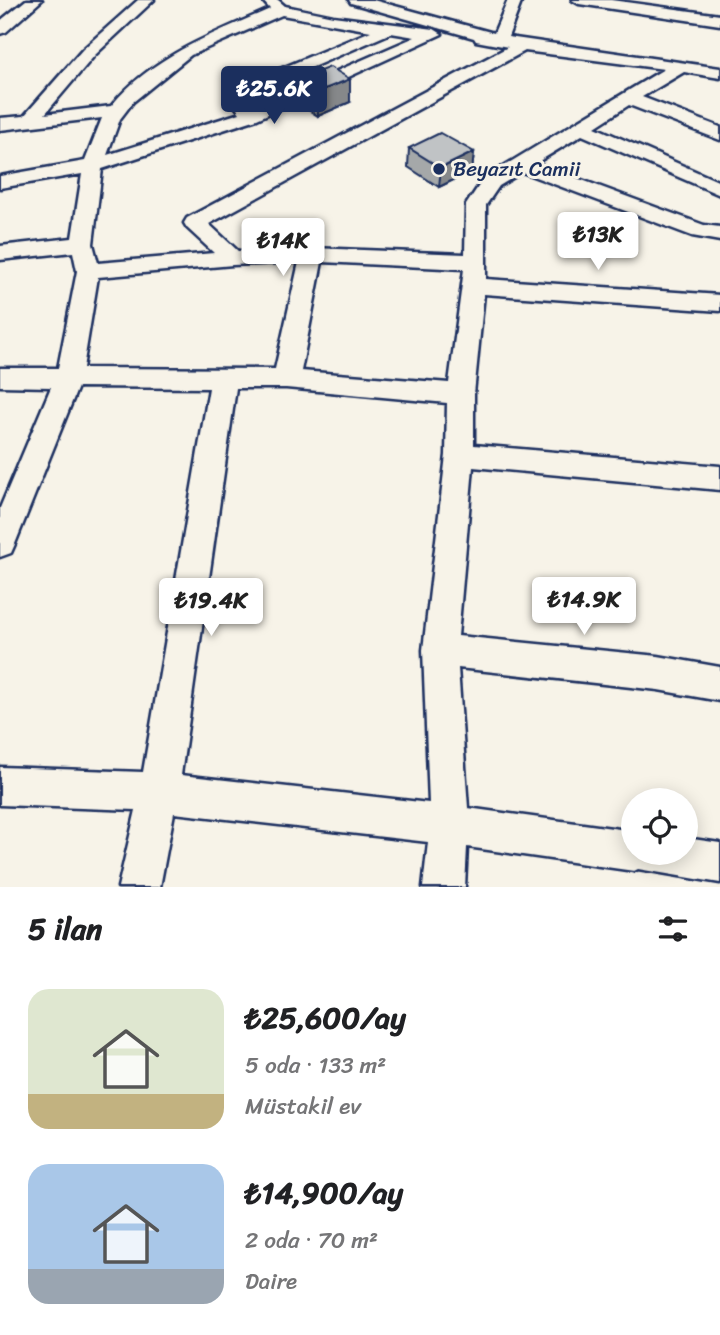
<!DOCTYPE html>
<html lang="tr">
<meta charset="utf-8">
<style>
:root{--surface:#fff;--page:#f2f2f2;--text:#202124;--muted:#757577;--accent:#1b2f5e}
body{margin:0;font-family:Sriracha,sans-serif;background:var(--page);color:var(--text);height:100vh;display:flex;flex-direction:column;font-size:26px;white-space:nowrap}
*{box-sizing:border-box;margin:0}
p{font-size:23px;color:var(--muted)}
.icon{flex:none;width:38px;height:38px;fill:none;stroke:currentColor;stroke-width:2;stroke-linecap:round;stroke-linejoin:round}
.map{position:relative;height:887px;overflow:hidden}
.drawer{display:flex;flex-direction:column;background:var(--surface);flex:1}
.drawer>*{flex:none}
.tools{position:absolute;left:621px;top:788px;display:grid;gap:14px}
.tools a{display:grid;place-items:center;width:77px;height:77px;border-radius:50%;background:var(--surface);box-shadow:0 4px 18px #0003;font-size:35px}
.price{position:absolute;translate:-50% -60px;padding:0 16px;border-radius:7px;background:#fff;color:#222;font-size:23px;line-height:46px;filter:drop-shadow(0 2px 4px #0008)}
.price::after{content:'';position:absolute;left:50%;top:42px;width:21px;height:16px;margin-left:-10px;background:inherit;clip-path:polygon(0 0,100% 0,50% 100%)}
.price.selected{background:var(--accent);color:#fff}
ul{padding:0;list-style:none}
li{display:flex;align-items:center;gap:21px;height:175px;padding:0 28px}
li span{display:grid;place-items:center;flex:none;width:196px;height:140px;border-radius:21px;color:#555}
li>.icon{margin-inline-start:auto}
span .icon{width:84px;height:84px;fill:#fffc;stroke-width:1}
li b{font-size:30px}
h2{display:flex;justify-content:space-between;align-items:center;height:84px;padding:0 28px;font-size:30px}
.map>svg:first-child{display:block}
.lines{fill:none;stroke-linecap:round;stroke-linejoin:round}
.minor-casing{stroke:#1b2f5e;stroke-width:5}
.minor{fill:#f7f3e8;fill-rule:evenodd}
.wall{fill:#a5a8a9;stroke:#1b2f5e;stroke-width:2}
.shaded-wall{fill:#86888a;stroke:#1b2f5e;stroke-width:2}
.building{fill:#c0c3c5;stroke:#1b2f5e;stroke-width:2}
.poi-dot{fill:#1b2f5e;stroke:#f7f3e8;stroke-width:2.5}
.labels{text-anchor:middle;stroke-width:6;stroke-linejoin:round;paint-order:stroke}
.far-poi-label{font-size:21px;fill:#1b2f5e;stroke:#f7f3e8;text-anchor:start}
</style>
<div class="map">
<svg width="720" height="887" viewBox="0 0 720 887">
<rect width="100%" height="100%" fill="#f7f3e8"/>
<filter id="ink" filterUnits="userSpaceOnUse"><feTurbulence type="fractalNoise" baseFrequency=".0143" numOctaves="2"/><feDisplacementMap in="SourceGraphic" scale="14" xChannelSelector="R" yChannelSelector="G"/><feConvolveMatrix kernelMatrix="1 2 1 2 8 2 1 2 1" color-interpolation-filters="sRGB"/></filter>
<g filter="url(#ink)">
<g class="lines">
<defs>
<path id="minor" d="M26,0H42L6,32L0,34V21Z
M138,0H154L95,55L45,114L111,106C152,56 213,34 270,9L262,0H278L285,6L333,16L434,29L442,34L257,119L102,169L93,244L98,263L214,253L187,228L184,223L187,218L508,47L476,41L474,38L351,3L349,0H373L494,33L508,0H522L508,37L720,68V78L684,72L642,97L720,127V140L629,105L595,127L720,182V195L582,135L536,163L704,225L720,227V241L692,236L522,172L499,186L486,205V279L720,295V311L484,294L474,394V445L720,466V490L473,467L458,636L658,656L720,667V701L658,690L458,668L468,808L634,831V852H686V838L720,843V883L638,869L634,871L467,847L465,887H423L428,842L174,813L160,887H118L136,810L0,805V767L143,772L209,388L78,387L15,544L11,553L0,557V508L51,387L0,386V368H58L77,271L73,252L0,260V246L72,238L82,174L0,188V176L85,161L102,118L0,130V118L24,116L83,49ZM282,15L371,31L229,90L226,94L240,113L107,155L120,119L133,102L191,55ZM391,33L415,37L254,107L246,96ZM525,51L664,69L484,178L466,205L465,254L312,248L238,251L209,224ZM299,262L275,369L83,368L98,277L233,265ZM322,262L464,269L449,383L301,371ZM236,388H286L447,403L446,455L423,650L429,803L181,775Z
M572,0H611L720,15V25L579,4Z"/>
</defs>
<use href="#minor" class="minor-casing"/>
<use href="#minor" class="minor"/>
</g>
<path class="wall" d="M297,80L350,102L318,116L299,104Z
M409,148L474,152L472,171L439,187L408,167Z"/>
<path class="shaded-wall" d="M350,79V102L318,116L317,92Z
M474,152L472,171L439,187L441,168Z"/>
<path class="building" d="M330,67L350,79L317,92L297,80Z
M440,133L474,152L441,168L409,148Z"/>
</g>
<circle class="poi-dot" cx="439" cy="169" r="7"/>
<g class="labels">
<g class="far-poi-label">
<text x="453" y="176">Beyazıt Camii</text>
</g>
</g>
</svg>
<div class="tools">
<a><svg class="icon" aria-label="locate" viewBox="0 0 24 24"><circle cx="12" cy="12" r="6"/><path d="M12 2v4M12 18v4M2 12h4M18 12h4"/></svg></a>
</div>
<b class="price selected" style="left:274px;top:126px">₺25.6K</b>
<b class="price" style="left:598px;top:272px">₺13K</b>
<b class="price" style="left:283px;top:278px">₺14K</b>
<b class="price" style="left:584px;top:637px">₺14.9K</b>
<b class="price" style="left:211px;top:638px">₺19.4K</b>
</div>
<section class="drawer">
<h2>5 ilan<svg class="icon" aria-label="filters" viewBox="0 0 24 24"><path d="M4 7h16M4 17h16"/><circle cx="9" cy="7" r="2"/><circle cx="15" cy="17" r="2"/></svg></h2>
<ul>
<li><span style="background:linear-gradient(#dfe7d0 75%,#c2b280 0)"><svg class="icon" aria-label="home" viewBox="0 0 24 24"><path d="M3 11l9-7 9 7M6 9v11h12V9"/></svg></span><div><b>₺25,600/ay</b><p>5 oda · 133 m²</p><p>Müstakil ev</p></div></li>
<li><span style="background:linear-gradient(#a9c7e8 75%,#9aa5b1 0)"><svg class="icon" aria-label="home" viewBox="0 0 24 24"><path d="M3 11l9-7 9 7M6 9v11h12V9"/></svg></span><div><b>₺14,900/ay</b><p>2 oda · 70 m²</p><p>Daire</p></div></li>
</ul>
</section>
